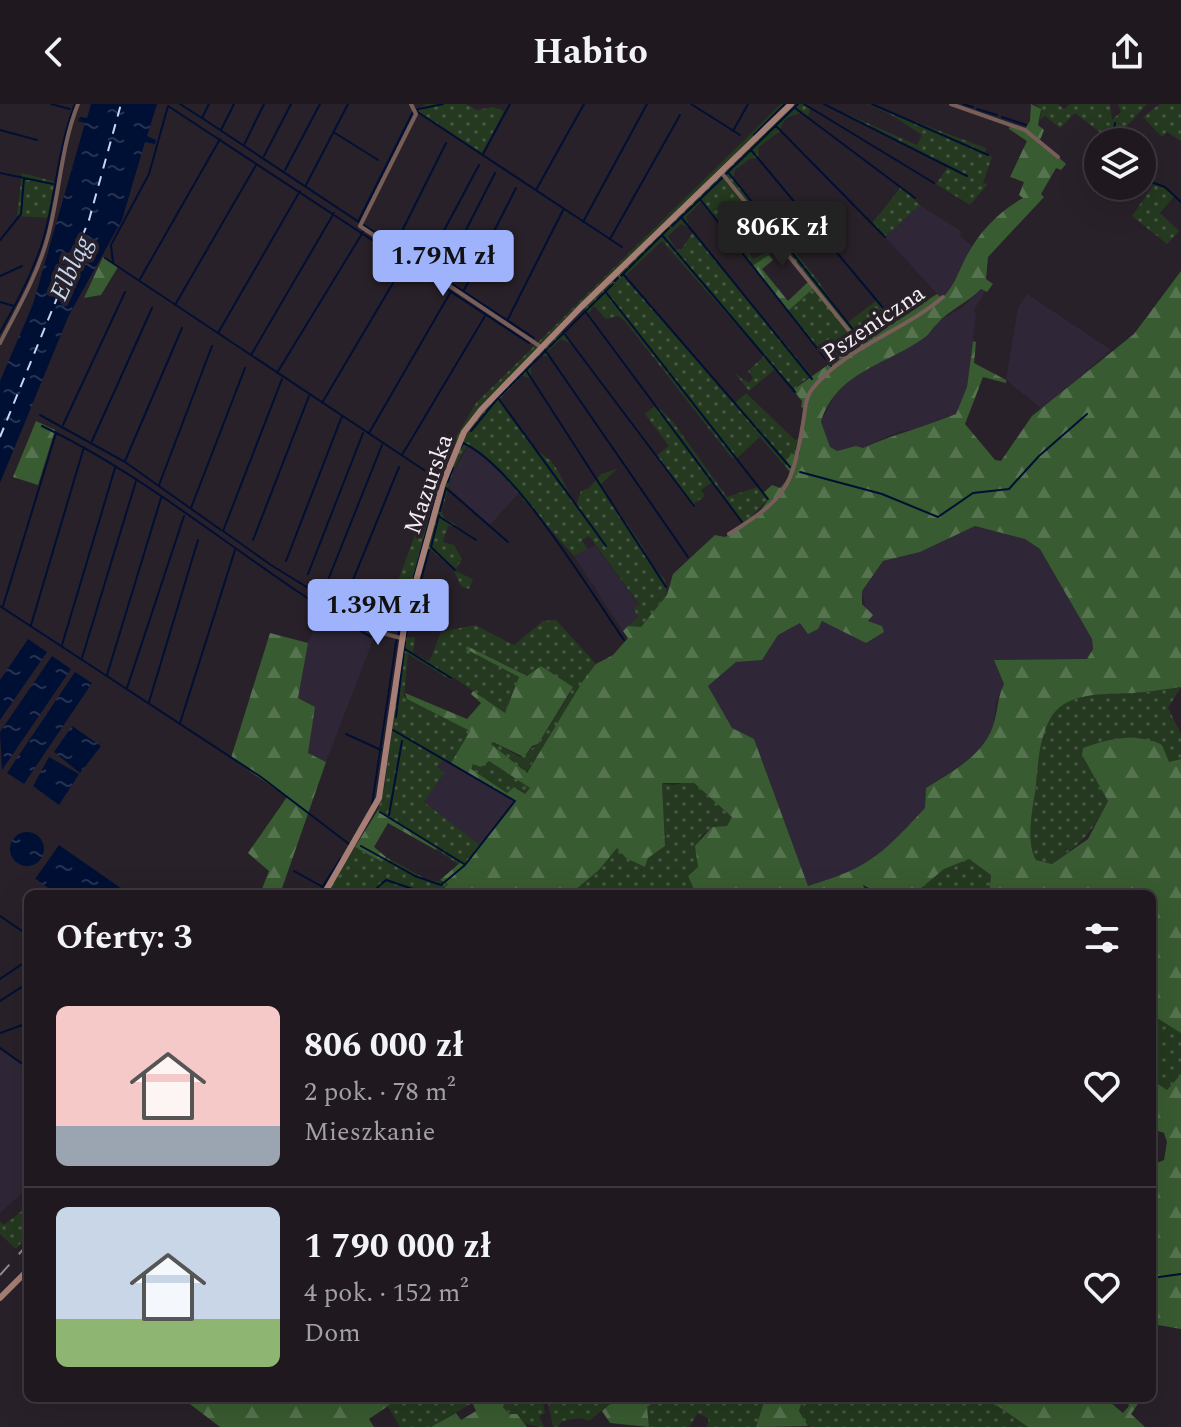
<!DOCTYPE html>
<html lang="pl">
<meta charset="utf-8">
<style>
:root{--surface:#1f191f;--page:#2c262c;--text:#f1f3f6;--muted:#a1a0a4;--line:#3c383d;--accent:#9fb3fd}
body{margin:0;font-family:Spectral,serif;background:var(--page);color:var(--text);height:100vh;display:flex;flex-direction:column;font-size:30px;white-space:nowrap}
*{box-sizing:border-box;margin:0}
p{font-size:26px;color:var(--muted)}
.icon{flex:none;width:44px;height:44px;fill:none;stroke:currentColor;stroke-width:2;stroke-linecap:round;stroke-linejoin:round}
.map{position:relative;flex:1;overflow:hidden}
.panel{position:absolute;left:24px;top:786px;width:1132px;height:512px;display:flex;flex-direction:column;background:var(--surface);border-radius:12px;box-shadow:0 8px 32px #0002,0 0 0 2px var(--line)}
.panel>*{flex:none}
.controls{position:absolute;left:1084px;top:24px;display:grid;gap:16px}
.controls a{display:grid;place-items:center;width:72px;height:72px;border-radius:50%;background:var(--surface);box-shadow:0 8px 32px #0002,0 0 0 2px var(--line);font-size:40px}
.price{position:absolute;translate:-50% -68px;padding:0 18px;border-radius:8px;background:var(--accent);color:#111;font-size:26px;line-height:52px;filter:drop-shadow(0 2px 4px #0008)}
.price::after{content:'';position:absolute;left:50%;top:48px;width:24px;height:18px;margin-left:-12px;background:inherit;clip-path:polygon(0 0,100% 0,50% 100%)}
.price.selected{background:#222;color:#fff}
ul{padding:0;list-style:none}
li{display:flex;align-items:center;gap:24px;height:200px;padding:0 32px}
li+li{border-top:2px solid var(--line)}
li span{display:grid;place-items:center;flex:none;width:224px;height:160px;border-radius:12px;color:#555}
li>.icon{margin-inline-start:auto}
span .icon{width:96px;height:96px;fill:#fffc;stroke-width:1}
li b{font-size:34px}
h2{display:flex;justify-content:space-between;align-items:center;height:96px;padding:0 32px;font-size:34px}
header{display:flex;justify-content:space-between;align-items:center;height:104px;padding:0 32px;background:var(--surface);font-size:36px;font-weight:700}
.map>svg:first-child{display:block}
.industrial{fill:#2f2737}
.grass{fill:url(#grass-dots)}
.forest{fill:url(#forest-firs);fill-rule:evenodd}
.water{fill:url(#water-ripples)}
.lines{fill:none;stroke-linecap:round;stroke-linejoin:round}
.stream{stroke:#000f34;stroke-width:2}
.ferry{stroke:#c5d7f2;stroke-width:2;stroke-dasharray:10 8;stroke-linecap:butt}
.minor{stroke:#775e58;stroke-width:4}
.secondary{stroke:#a77e76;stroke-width:6}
.rail{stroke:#918a91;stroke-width:2;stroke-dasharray:14 14;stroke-linecap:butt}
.labels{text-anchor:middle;stroke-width:8;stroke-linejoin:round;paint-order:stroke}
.street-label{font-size:24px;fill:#f3eef3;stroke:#292129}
.water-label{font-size:26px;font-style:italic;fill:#c5d7f2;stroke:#292129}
</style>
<header><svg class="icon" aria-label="back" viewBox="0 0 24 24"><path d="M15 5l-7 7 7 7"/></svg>Habito<svg class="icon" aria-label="share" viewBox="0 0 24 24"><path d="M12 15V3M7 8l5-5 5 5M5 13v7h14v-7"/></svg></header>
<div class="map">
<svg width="1181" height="1323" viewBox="0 0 1181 1323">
<defs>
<pattern id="grass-dots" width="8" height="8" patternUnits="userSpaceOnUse" patternTransform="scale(2)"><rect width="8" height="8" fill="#24391f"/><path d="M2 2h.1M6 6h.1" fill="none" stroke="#445640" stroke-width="1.8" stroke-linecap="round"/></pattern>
<pattern id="forest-firs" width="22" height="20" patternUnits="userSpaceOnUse" patternTransform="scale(2)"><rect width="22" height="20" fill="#395b31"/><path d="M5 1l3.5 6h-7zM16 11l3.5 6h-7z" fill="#56734f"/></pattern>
<pattern id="water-ripples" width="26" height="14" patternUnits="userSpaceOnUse" patternTransform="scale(2)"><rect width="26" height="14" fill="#000f34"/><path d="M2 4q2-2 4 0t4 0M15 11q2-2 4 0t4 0" fill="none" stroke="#263252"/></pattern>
</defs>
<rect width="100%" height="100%" fill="#292129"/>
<path class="industrial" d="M920,101L962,128L960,132L972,142L954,181L942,195L885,133Z
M981,185L985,188L974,206L976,210L967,283L957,310L918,325L898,328L862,344L856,342L837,347L829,343L821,318L837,286L851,274L926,233L938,218L964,202Z
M1027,190L1111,246L1042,305L1006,276L1018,204Z
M468,342L482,349L518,390L490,421L449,384L452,370Z
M975,422L1025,435L1040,445L1092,535L1093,545L1087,555L995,556L1004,580L996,599L994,620L980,648L926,684L925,704L878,754L844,771L808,782L754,636L732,624L708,582L736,558L762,556L778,531L801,518L818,525L820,518H826L866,539L882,522L868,517L862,487L883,457L920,448Z
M595,441L639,501V513L623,527L574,452Z
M326,499L363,524L376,528L326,658L307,649L315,603L298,594L308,539Z
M444,655L515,697L480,741L424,698L444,670L438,663Z
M0,944L28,964V1084L0,1109Z"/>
<path class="grass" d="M426,0H466L477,6L493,3L504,7L482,49L418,7Z
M781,0H788L587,194L461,329L448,356L402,518L385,512L443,355L476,299Z
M794,0H808L810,8L807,13L802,9C790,11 782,15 780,27L759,43L758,54L750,55L735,66L733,75L814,171L847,219L877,196L894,217L878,227L857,232L859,239L830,261L788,207L814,184L776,134L749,148L753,155L767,148L769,151L752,162L701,98L686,113L691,125L681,120L668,132L676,145H682L693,128L811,271L793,286L775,265L749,287L735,269L749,279L753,274L748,267L764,252L662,137L625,172L735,299L746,289L795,336L801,333L799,353L785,362L760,333L736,355L731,353L625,217L618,212L606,215L594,202L588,210L583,204Z
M824,0L917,41L922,31L890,10L867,0L986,44L985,50L992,53L983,79L988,80L970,101L936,80L948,63Z
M1035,0H1058L1064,5L1070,0H1110L1112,16L1121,8L1118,0H1147L1116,34L1121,38H1100L1102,30L1075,9L1060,24L1045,12L1040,16L1041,5Z
M1160,0H1181V37L1167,28L1162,33L1143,13Z
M22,69L56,78L50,114L17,112Z
M1155,79L1175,91L1160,109L1179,127L1167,140L1132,112Z
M901,83L920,101L885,133L872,119Z
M562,226L592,266L571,240L561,235L547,248L551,254L542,251L531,263V274L522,272L499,296L537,348C560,356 563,384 576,401L581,387L589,384L601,370L617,365L600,381L641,440L654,465L665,475L667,491L641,523L628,522L638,513L634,505L639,500L589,432L582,436L587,445L574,452L482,349L468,342C452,360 449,384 442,407L443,413L457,422H448L443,438L454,441L462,455L455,467L473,475L469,485L461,482L453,465L430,445L406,534L415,533L413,549L429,558L441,528L475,521L514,541L543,517L556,516L596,560L526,669L491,640L493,638L520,653L538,640L571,588L541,562L527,572L467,542V545L519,573L505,609L453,573L451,576L408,550L404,592L470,627L451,659L444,655L438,663L444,670L424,698L480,741L465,761L458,760L378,706L384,686L404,530L446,375L464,333L481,308Z
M656,301L673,318L727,393L758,383L768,395L744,421L713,378L701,386L705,392L692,401L656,352L669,342L645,310Z
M1181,583L1168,604L1181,630V655L1169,658L1126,634L1083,644L1082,651L1108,697C1090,731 1084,737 1052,760L1036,756C1026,741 1032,707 1035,689C1038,665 1038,639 1049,617C1066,586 1104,591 1132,589C1148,588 1165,585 1181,583Z
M489,657L530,684L525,690L517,684L507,689L471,665L473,660Z
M685,678L694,679L732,713L727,722L712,723L700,733L698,763L688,772L696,790H583L575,785L598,767L617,743L646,762L648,754L665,742L662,679L673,681Z
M355,743L382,758L386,753L426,775L449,780L438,790H411L389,784L380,790H326Z
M969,755L991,771L989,790H914L944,765Z
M1152,911L1181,929V970L1167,986L1152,976Z
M23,1106L28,1108V1131L16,1145L0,1130V1118L4,1121Z
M393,1294H470L472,1299L431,1323H400L388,1303Z
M506,1294H542L545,1309L539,1312L544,1323C528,1323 514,1316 503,1303Z
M547,1294H617L589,1317L580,1314L562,1317L558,1323H553Z
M660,1294H765L756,1323H707L709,1315L698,1309L689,1323H649L647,1303Z
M803,1294H986L1028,1323H813L808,1322L799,1307Z"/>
<path class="forest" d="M1031,0L1041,5L1038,21L1044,26L1040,36L1066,60L1061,66L1056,64L1041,90L1044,93L988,153L986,175L993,180L987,188L981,185C967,199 949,206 937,220C932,224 930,230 924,234C886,261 836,268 821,318L830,343L837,347L856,342L863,344C894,330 925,323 956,310L967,283L973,237L976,238L974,259L1006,276V279L983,273L965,320L995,356L1001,357L1032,312L1134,230L1181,167V583C1165,585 1148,588 1132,589C1104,591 1065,586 1049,617C1038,639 1038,665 1035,689C1032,707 1026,740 1036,756L1052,760L1088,735L1108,697L1082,651L1083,644C1109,635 1136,628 1162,641L1169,658L1181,655V929L1152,911V790H989L991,771L969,755L944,765L914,790H883L863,781L866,790H696L688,772L698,763L695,742L712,723L727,722L732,713L694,679H662L665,742L648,754L645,763L626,754L617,744L598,767L576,785L583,790H438L448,780L440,776L461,758L466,760L515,697L451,659L470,627L407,595L405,589L467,615L481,599L471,590L473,587L505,609L519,573L466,545L467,542L527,572L541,562L573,583L538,640L532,642L524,653L493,638L491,640L527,669L583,577L596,560L613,551L628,534L623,527L628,522L641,523L667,491L673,470L715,431L725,433L755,414L768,396L763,389L772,381L780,384L792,370L785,362L791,349L799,352L806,305L801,303L802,297L793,286L858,239L857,231L878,227L937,190L942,194C954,183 958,169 965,155C978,129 998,108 1023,94L1019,91L1024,78L1010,73L1027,37L1009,25L1010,20L1025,25L1030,17ZM975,422L1025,435L1040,445L1092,535L1093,545L1087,555L994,556L1004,580C997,594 998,608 993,622C982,653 952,667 926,684L925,704C881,751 871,763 808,782L754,635L732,624L708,582L736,558L762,556L778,531L800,519L808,530L818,525L822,517L866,539L884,528L882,522L868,517L873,511L862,500V487L883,457L920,448ZM489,657L530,684L525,690L514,683L507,689L471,665L473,660L481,663Z
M769,151L773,156L762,165L788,197L809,177L815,183L788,207L752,162Z
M103,153L118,163L101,191L84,194Z
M36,317L55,326L38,381L13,373Z
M270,529L308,539L298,594L315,603L308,649L326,658L280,790H260L269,767L248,749L287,693L231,654Z
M378,706L437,743L436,746L388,719L374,743L386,753L382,758L355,743Z
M1181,970V1225L1152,1220V1061L1164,1056L1167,1038L1164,1029L1152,1025V976L1167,986Z
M182,1294H393L388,1302L369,1315L374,1323H220Z
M470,1294H506L503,1303L509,1310H517L527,1323H431L456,1309L461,1316L476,1307Z
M617,1294H660L647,1303L649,1323L610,1319L602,1307Z
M765,1294H803L799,1307L808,1322L756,1323Z
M986,1294H1105L1123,1309L1129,1302L1127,1294H1142L1131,1310L1145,1323H1028Z"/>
<path class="water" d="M91,0H157L147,32L156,36L155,40L145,38L122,116L69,211L0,379V277L33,200L85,19L78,17L80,13L87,14Z
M28,535L47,548L0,616V576Z
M52,552L71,565L2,666L0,628Z
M75,568L92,579L24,680L7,669Z
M72,622L101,642L80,669L54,648Z
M49,653L79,670L59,701L33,682Z
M10 745a17 17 0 1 1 34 0a17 17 0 1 1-34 0Z
M59,741L125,787L123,790H57L35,775Z"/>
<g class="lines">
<path class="stream" d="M51,0L70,5
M180,0L202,14
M209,0L202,14L534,234
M691,0L740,31
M804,0L934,79
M824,0L967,72
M872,0L988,51
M963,0L973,3
M795,4L915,94
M977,5L997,11
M416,7L622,143
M1002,13L1026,21
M776,22L885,133
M0,26L37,36
M221,26L234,0
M733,27L748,0
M335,29L378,56
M1113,30L1115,19
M754,31L785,0
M1112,38L1113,36
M244,41L264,0
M751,46L894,217
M483,50L510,0
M264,52L291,0
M285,66L320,0
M728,68L863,238
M0,69L53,80
M726,70L798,0
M1142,75L1165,83L1181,98
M306,81L348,0
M536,86L584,0
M700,95L831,262
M681,113L812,275
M359,116L414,6L443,0
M583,118L647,0
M672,122L722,74
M662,131L795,288
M610,135L680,11
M0,136L21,110L24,74
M395,141L446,39
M105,154L430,370
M113,159L111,141L149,70L168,2L529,239
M425,162L479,61
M623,170L790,363
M443,171L495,69
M0,172L22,162
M621,172L669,124
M140,175L220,35
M615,177L618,174
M464,186L516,84
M605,187L768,395
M0,198L14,202
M175,201L256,61
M585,207L742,418
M508,215L563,106
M563,228L694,402
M0,229C17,198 34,167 44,133C56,89 58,43 75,0
M218,229L300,87
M545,246L688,453
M251,251L334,109
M526,266L666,483
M277,269L363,128
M282,275L223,427L271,461L373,524
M498,294L606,442
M322,299L406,157
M40,311L125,358L221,426
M63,321L125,188
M42,322C160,378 258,470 371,533
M471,327L498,294L613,180
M369,329L450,189
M92,337L152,204
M461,343L463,339C516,363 589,486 624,536
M402,351L485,212
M125,357L182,224
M800,368L882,390L938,413L973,389L1009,385L1039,352L1087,310
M448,378L453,364
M159,381L212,242
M446,384L508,438
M191,404L245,264
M440,407L446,384
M439,411L431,443L455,466
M440,413L476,436
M253,436L309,292
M286,457L342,312
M308,470L363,329
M326,481L382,341
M0,502L261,673L349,740
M3,502L56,329
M342,503L399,363
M31,521L84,343
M406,532L429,446
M62,541L115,364
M405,545L451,574
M82,554L136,377
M107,571L161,394
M127,584L184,412
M149,598L198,436
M396,613L405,538
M180,619L235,446
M346,630L381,646
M372,701L396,539L437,389
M380,708L464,760
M389,711L402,637
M361,742L415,772L441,781L465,761L515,697L393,626
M294,767L321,782
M318,790L341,754
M370,790L386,776L428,790
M0,812L28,831
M0,875L28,856
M0,897L28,879
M0,929L28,919
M0,944L28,964
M1152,1174L1181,1170"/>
<path class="ferry" d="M0,333L89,116L121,0"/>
<path class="minor" d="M411,0L416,10L360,122L541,243
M951,0L1025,26L1058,53
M721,68L863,244
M0,239C18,204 38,170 48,132C60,88 61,42 78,0
M729,430C786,394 792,385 803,319C805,308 805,293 813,284C846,243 904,227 943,193
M363,524L401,534"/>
<path class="secondary" d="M324,790L379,694L405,517L443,379L464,328L481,306L581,203L791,0
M0,1194L28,1166"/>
<path class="rail" d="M0,1171L28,1140"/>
</g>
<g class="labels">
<g class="street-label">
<text transform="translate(873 219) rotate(-34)" y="8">Pszeniczna</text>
<text transform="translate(428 380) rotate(-71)" y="8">Mazurska</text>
</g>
<g class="water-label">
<text transform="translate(70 164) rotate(-66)" y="9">Elbląg</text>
</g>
</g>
</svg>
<div class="controls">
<a><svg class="icon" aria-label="layers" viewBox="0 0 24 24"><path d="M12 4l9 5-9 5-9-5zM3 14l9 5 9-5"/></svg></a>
</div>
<b class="price selected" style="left:782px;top:165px">806K zł</b>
<b class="price" style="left:443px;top:194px">1.79M zł</b>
<b class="price" style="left:378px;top:543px">1.39M zł</b>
<section class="panel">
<h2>Oferty: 3<svg class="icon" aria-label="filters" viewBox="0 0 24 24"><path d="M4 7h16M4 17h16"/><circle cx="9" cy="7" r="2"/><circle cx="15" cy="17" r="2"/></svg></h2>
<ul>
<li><span style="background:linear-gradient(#f6c9c9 75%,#9aa5b1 0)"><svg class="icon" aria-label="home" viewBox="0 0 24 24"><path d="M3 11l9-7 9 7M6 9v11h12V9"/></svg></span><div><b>806 000 zł</b><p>2 pok. · 78 m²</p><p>Mieszkanie</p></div><svg class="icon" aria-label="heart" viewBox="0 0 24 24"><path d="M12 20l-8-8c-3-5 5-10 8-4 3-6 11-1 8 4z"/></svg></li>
<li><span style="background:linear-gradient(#c9d6e8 70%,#8fb573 0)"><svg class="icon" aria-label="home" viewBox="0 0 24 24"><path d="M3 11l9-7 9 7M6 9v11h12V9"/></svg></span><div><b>1 790 000 zł</b><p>4 pok. · 152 m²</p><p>Dom</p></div><svg class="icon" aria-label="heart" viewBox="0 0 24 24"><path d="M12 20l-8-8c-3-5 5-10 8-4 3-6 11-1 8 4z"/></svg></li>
</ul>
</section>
</div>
